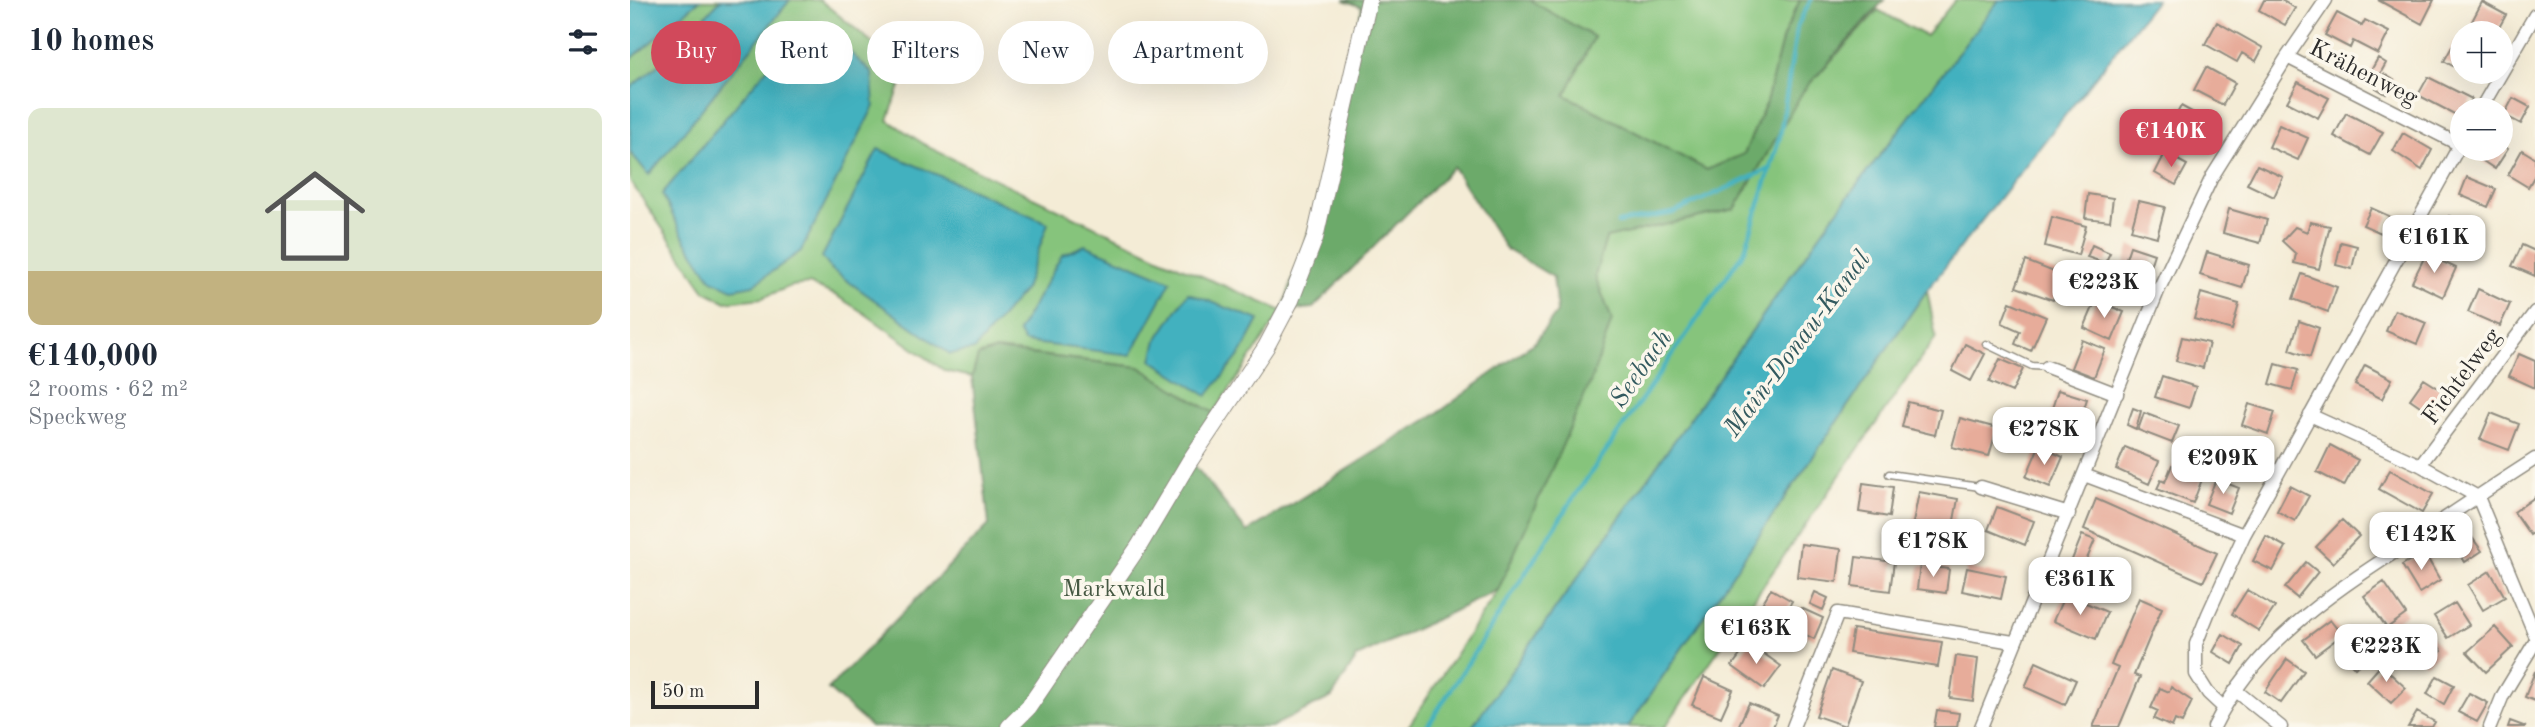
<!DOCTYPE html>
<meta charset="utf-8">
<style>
:root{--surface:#fff;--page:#f2f2f3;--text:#1f2937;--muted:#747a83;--line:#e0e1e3;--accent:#d1495b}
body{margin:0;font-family:"Old Standard TT",serif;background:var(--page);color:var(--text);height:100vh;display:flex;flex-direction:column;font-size:26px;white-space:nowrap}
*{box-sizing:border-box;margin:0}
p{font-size:23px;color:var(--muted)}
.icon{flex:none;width:38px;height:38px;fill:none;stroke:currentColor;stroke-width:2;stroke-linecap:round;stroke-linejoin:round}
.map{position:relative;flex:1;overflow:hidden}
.panel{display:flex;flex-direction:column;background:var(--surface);width:630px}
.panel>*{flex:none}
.guide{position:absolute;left:21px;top:21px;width:665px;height:63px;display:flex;gap:14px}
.fabs{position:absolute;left:1820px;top:21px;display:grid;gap:14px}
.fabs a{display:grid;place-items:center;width:63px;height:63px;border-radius:50%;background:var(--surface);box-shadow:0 7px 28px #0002;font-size:35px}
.scale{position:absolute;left:21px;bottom:18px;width:108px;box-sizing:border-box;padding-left:7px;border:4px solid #2b2b2b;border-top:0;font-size:19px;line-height:24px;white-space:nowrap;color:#2b2b2b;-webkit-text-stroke:5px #fbf7ec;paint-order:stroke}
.price{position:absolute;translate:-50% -60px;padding:0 16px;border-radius:14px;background:#fff;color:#222;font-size:23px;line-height:46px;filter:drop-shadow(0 2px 4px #0008)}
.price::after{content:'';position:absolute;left:50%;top:42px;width:21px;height:16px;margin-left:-10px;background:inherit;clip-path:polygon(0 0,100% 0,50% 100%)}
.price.active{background:var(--accent);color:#fff}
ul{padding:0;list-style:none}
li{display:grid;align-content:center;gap:14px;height:371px;padding:0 28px}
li+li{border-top:2px solid var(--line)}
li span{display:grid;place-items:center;height:217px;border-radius:14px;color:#555}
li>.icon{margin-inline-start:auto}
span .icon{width:126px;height:126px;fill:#fffc;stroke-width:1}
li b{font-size:30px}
h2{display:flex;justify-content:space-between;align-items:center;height:84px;padding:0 28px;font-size:30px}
.tag{padding:0 24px;border-radius:32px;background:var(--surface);box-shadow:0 7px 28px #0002;font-size:24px;line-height:63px}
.tag.active{background:var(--accent);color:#fff}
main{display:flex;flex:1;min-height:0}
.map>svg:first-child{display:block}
.green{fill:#86c47b;stroke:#587853;stroke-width:2}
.forest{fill:#6caa6b;stroke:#4c6a4b;stroke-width:2}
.water{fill:#43b1bf;stroke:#376e75;stroke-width:2}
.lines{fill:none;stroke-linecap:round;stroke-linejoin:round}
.stream{stroke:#43b1bf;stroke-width:4.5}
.building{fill:#e7ac9a}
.service-casing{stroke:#908c80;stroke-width:9}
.minor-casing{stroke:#908c80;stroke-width:15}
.tertiary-casing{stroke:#908c80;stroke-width:18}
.service{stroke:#fff;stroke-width:6}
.minor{stroke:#fff;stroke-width:12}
.tertiary{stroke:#fff;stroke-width:16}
.labels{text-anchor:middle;stroke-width:7;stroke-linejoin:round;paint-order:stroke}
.street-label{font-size:24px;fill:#2b2b2b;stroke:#fbf7ec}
.park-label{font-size:24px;fill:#465943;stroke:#fbf7ec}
.water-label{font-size:26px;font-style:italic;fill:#335a5f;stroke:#fbf7ec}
</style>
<main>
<section class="panel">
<h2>10 homes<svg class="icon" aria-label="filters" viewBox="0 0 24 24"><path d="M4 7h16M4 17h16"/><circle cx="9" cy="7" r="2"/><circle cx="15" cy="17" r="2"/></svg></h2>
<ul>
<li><span style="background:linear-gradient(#dfe7d0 75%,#c2b280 0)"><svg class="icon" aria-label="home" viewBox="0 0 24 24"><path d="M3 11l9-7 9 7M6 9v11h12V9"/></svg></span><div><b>€140,000</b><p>2 rooms · 62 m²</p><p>Speckweg</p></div></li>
</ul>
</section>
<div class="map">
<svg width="1905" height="727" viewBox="0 0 1905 727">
<rect width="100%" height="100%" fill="#fbf7ec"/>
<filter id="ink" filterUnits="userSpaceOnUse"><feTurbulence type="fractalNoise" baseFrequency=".0143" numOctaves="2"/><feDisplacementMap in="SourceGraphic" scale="14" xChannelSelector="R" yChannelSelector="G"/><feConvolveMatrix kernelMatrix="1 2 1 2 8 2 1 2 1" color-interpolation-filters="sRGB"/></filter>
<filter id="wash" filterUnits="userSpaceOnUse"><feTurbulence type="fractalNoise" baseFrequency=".00686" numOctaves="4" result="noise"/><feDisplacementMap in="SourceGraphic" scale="28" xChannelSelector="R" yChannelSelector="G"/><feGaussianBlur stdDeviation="1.57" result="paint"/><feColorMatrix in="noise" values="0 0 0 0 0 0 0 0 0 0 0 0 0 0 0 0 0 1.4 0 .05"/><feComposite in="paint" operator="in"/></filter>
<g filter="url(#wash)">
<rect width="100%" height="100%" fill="#f4ecd6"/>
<path class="green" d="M0,0H190L276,70L258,120L300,148L535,260L652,311L584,413L509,367L366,350L348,356L342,377L315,371L234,313L205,295L179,284L161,286L132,298L96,302L75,291L0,181Z
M899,0H1170L1153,37L1136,103L1114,154L1077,170L935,95L964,37Z
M1325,0H1369L1204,215L842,727H778L868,590L982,320L965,276L976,238L1105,209L1173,91L1248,10L1296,36Z
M1297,290L1306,337L1035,727H998Z"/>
<path class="forest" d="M714,0H899L964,37L935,95L1077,170L1114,154L1136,103L1153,37L1170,0H1254L1173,91L1105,209L976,238L965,276L982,320L961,381L868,590L727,657L702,697L641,727H241L198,689L359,525L342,377L348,356L366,350L509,367L584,413L558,457L617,532L812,410L905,342L927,312L923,277L876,249L823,167L683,308L652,311L685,213L732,7Z"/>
<path class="water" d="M0,0H70L0,60Z
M90,0H160L19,175L0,152V88L38,57Z
M1369,0H1526L1297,290L998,727H842L1204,215Z
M175,23L191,25L242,73L244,106L171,251L123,285L103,289L82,280L55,240L32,194Z
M248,149L418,223L395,289L344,350L320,354L201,269L192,257Z
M455,245L541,281L501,355L394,342L388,332L432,255Z
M558,293L629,320L612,352L577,396L522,360L527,340Z"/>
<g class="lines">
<path class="stream" d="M988,223L1043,213L1141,168
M797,727L944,497L1115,250L1150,136L1167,26L1181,0"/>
</g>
<g id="blocks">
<path class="building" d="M1634,0H1651L1665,8L1655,25L1629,10Z
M1748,0H1804L1792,24Z
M1852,2L1876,15L1866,33L1842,21Z
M1707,13L1732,26L1735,20L1759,32L1748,54L1723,41L1720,48L1695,35Z
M1587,22L1633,48L1626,61L1612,53L1607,62L1575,44Z
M1825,41L1832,45V71L1814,61Z
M1748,58L1756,63L1746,81L1738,76Z
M1576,67L1605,83L1593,105L1564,90Z
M1754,74L1764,80L1756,94L1746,88Z
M1798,77L1842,99L1836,110H1832V118L1788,95Z
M1668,82L1699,98L1688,118L1657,102Z
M1883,98L1900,107L1891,124L1874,115Z
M1551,106L1582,123L1569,145L1539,128Z
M1716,113L1753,132L1740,155L1704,136Z
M1649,125L1678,138L1668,160L1639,147Z
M1773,133L1802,150L1792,170L1763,151Z
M1871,144L1878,149L1865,169L1847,157L1852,149H1871Z
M1892,150L1905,158V175L1898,187L1878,175Z
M1535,153L1557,165L1546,185L1525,173Z
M1627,165L1653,177L1644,197L1617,184Z
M1837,177L1866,189L1858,207L1830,195Z
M1458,194L1483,198L1480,221L1455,218Z
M1509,201L1535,207L1527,237L1501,230Z
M1741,208L1759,216L1751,233L1733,225Z
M1599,209L1637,220L1630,243L1593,233Z
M1819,216L1849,232L1838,254L1808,238Z
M1422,217L1456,226L1448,255L1415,246Z
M1680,222L1700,226L1689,269L1664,263L1666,254L1652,241L1665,227L1677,232Z
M1711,242L1727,246L1722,269L1706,265Z
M1462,245L1480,253L1475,263L1457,257Z
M1892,245L1905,251V276L1882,266Z
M1500,246L1524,254L1517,275L1493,267Z
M1577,252L1619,265L1612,288L1570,275Z
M1796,254L1826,268L1813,297L1782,282Z
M1396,261L1432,275L1423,300L1386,287Z
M1672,274L1707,287L1698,312L1663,299Z
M1848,289L1880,304L1870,326L1838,312Z
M1571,293L1609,304L1602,330L1564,319Z
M1466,300L1494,312L1482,341L1454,328Z
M1380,302L1416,317L1401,351L1385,344L1390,331L1372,323Z
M1765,310L1796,323L1787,344L1756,331Z
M1669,321L1689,328L1680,357L1660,350Z
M1552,337L1579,343L1573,368L1546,361Z
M1452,340L1475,349L1464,377L1441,368Z
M1335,344L1355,354L1341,381L1322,371Z
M1889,354L1905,361V388L1879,376Z
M1370,359L1393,369L1382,392L1359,382Z
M1646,364L1668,370L1662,390L1640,384Z
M1735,365L1762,379L1752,399L1725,385Z
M1532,376L1566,387L1559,408L1525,397Z
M1794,379L1816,393L1802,414L1780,399Z
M1428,390L1457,399L1446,433L1417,424Z
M1278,402L1311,410L1305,435L1272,427Z
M1619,404L1645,412L1638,434L1612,425Z
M1503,408L1511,411L1506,429L1497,425Z
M1514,413L1549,426L1542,443L1508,430Z
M1861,413L1889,424L1879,450L1850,439Z
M1330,418L1367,428L1359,456L1322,447Z
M1601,440L1628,449L1620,473L1593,463Z
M1700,445L1728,460L1714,486L1687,472Z
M1409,446L1433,457L1420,487L1396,477Z
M1495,447L1529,461L1519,484L1486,469Z
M1559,459L1577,466L1563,503L1527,489L1531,480L1535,482L1542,465L1555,470Z
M1760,470L1803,494L1792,513L1749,489Z
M1586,479L1609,488L1599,513L1576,504Z
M1233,483L1263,487L1259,517L1229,512Z
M1660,486L1679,496L1665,521L1647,511Z
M1289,492L1328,499L1322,531L1283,523Z
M1905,497V531L1900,535L1884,512Z
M1466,499L1587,553L1573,582L1454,529Z
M1367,507L1404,521L1395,545L1358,530Z
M1712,520L1729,536L1703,563L1686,547Z
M1838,532L1852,551L1835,562L1822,542Z
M1452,535L1465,540L1448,580L1435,577Z
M1636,536L1656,547L1643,571L1623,561Z
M1171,544L1211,549L1207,582L1167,577Z
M1794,552L1810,580L1789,593L1772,565Z
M1226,557L1264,562L1260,591L1222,586Z
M1676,562L1688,572L1667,598L1655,588Z
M1290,565L1319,569L1316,593L1287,589Z
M1337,568L1376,576L1371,599L1332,591Z
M1860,571L1875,597L1853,610L1838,585Z
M1754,582L1776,614L1757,628L1734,596Z
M1141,589L1162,601L1151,619L1130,607Z
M1617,590L1645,607L1629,631L1602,614Z
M1185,592L1198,598L1193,610L1180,604Z
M1435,594L1477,612L1466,639L1423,621Z
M1509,598L1532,608L1504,675L1510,677L1489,727H1463L1488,668L1481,665Z
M1825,603L1839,625L1818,638L1804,616Z
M1171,608L1193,618L1184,639L1161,628Z
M1700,620L1712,635L1685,655L1673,640Z
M1865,627L1883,647L1856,672L1837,652Z
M1223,629L1312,642L1308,667L1219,653Z
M1593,634L1613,646L1603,664L1583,652Z
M1800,634L1812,651L1795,664L1783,647Z
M1730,635L1744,652L1725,668L1711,652Z
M1119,643L1151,666L1134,689L1102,666Z
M1326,656L1348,659L1343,701L1320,698Z
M1657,659L1674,671L1651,703L1635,692Z
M1406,662L1446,680L1435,705L1395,687Z
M1751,665L1776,688L1761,703L1737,681Z
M1202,670L1231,681L1215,726L1186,716Z
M1905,671V701L1895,697Z
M1807,676L1824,685L1814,704L1797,694Z
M1074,677L1103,690L1091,717L1062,705Z
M1541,687L1562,701L1552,723L1545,720L1542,727L1524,719L1528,711L1521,708L1530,688L1539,692Z
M1839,693L1858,703L1847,722L1828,712Z
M1119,703L1148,715L1143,727H1108Z
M1307,710L1329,713L1327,727H1304Z
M1787,712L1805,722L1802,727H1778Z
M1880,721L1896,727H1878Z"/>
</g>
</g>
<g filter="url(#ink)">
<use href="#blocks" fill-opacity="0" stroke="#908c80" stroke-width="2"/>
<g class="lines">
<defs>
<path id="service" d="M1356,344L1402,366L1417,367
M1259,474L1350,487"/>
<path id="minor" d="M1657,57L1830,145
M1850,110L1905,15
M1459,272L1528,291
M1417,367L1487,394
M1680,415L1790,465L1848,497L1905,635
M1790,465L1905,312
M1454,475L1614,535
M1351,487L1439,514
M1605,690L1651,727
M1594,708L1578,693L1566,674V644L1578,614L1614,535L1832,141
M1163,727L1208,613L1383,642
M1351,727L1528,291L1582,177L1657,57L1696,0
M1584,727C1624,645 1697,596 1771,548C1815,518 1860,488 1905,459
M1860,727L1873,695L1905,642"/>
<path id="tertiary" d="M379,727L398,708L509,546L559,462L636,347L661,300L685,238L739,0"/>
</defs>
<use href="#service" class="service-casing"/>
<use href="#minor" class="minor-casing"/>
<use href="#tertiary" class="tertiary-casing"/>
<use href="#service" class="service"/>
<use href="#minor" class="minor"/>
<use href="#tertiary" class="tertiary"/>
</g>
</g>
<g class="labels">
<g class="street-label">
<text transform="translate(1734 72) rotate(27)" y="8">Krähenweg</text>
<text transform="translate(1831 376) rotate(-53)" y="8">Fichtelweg</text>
</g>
<g class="park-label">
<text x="484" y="596">Markwald</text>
</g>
<g class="water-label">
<text transform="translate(1166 343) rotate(-53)" y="9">Main-Donau-Kanal</text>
<text transform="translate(1010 368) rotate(-55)" y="9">Seebach</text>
</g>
</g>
</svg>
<div class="fabs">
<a>+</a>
<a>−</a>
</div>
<div class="scale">50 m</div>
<b class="price active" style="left:1541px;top:169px">€140K</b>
<b class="price" style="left:1804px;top:275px">€161K</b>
<b class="price" style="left:1474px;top:320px">€223K</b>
<b class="price" style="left:1414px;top:467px">€278K</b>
<b class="price" style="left:1593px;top:496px">€209K</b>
<b class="price" style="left:1791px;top:572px">€142K</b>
<b class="price" style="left:1303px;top:579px">€178K</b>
<b class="price" style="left:1450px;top:617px">€361K</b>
<b class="price" style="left:1126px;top:666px">€163K</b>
<b class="price" style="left:1756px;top:684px">€223K</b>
<div class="guide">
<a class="tag active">Buy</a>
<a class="tag">Rent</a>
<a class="tag">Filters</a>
<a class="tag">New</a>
<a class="tag">Apartment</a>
</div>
</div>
</main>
